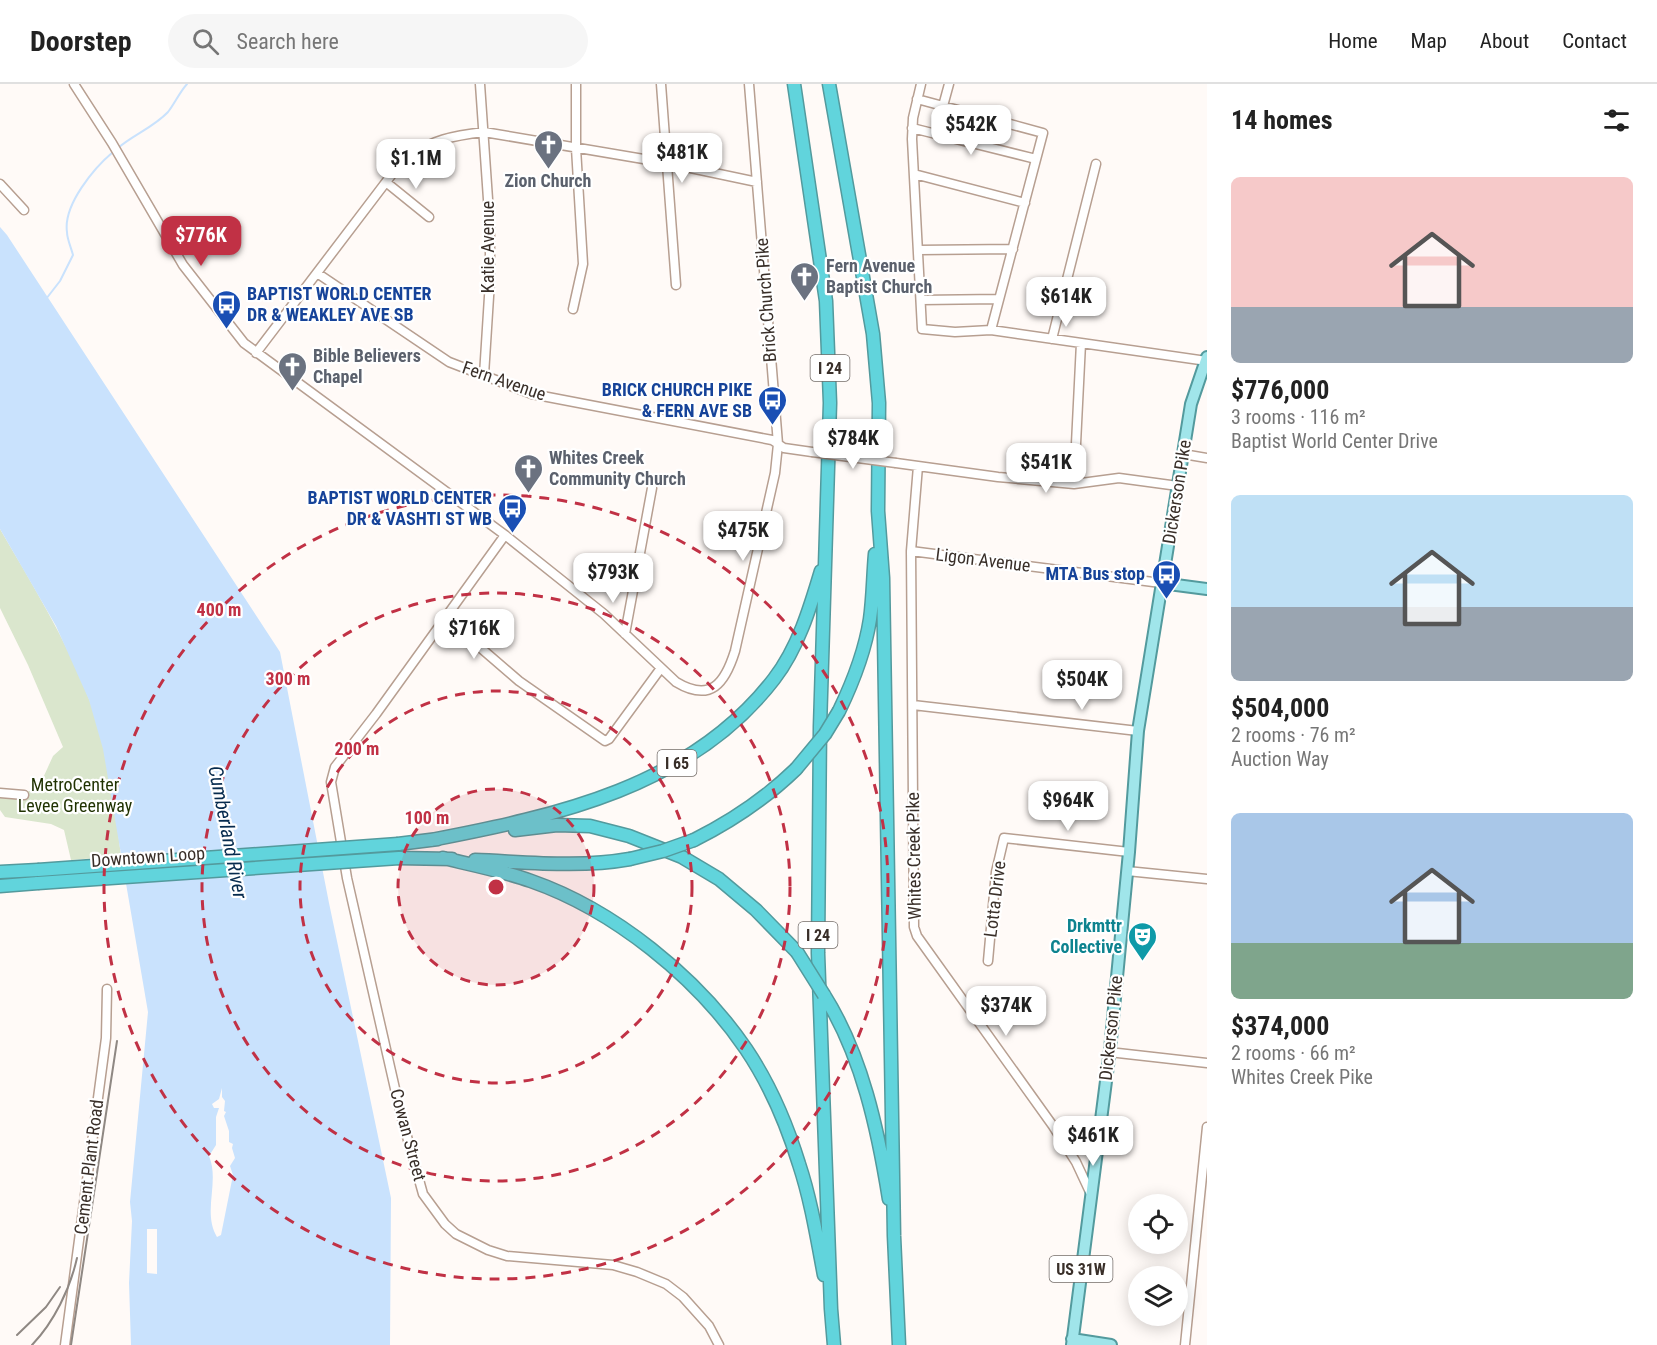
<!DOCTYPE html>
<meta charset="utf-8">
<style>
:root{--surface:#fff;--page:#f6f6f6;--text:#222;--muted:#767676;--line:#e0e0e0;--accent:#c13145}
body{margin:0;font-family:"Roboto Condensed",sans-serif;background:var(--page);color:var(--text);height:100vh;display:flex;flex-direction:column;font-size:22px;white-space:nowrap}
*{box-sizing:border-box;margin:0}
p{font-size:20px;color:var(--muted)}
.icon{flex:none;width:33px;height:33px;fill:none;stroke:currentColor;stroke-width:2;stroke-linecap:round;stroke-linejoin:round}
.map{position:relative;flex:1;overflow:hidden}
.sheet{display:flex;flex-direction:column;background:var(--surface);width:450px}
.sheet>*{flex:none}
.tools{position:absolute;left:1128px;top:1110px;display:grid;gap:12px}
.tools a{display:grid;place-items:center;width:60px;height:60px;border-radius:50%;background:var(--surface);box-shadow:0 3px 15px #0003;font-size:30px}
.price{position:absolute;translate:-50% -51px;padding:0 14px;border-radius:12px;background:#fff;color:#222;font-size:20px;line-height:39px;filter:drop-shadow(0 2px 3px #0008)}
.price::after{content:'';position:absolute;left:50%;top:36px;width:18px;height:14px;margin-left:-9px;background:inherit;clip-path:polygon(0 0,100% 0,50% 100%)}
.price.current{background:var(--accent);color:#fff}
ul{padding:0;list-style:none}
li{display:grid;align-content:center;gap:12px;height:318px;padding:0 24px}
li span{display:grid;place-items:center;height:186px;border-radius:9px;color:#555}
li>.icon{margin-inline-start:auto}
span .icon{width:108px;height:108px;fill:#fffc;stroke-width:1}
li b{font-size:26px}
h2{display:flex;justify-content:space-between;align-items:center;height:72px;padding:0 24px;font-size:26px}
header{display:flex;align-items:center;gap:36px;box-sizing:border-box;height:84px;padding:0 30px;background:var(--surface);border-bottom:2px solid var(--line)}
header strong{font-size:28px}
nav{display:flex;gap:33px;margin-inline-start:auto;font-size:21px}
.search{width:420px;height:54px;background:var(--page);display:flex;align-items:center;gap:15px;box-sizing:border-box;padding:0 21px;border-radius:33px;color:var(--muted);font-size:22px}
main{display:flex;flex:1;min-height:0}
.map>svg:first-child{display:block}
.green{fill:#dae6cd}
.water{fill:#c9e2fd;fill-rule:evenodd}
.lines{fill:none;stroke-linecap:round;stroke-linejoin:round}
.stream{stroke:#c9e2fd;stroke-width:2}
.minor-casing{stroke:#b79f91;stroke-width:11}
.major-casing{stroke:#539a9d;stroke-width:14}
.highway-casing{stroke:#539a9d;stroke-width:15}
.minor{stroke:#fff;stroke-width:8}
.major{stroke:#a0e5ea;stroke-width:10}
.highway{stroke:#61d4dc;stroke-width:12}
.rail{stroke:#8f8883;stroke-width:2}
.minor-bridge-casing{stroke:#b79f91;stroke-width:11;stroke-linecap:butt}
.highway-bridge-casing{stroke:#539a9d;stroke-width:15;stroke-linecap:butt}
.minor-bridge{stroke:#fff;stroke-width:8}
.highway-bridge{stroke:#61d4dc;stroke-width:12}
.ring{fill:none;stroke:#c13145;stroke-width:3;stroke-dasharray:10 8}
.labels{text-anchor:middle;stroke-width:4.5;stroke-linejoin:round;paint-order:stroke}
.shield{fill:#fff;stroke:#746d69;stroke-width:1.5}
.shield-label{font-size:16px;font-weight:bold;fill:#392f29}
.worship-label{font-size:18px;font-weight:bold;fill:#5b616d;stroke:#fff;text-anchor:start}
.street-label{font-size:18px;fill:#392f29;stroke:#fff}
.transit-label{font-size:18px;font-weight:bold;fill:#164399;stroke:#fff;text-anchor:end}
.park-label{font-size:18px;fill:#1f3100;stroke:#fff}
.culture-label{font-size:18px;font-weight:bold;fill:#0d838f;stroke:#fff;text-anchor:end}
.water-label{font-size:20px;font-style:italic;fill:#062b4e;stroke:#fff}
.centre{fill:#c13145;stroke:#fff;stroke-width:3}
.ring-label{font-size:18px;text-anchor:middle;font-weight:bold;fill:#c13145;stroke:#fff;stroke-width:4.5;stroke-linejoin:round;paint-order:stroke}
</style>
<header>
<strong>Doorstep</strong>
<div class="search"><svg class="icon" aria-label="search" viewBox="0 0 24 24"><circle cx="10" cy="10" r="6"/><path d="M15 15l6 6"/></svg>Search here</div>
<nav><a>Home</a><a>Map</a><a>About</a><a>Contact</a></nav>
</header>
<main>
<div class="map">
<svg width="1207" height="1261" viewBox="0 0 1207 1261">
<rect width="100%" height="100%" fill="#fffaf7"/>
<path class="green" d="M0,445C32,500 66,555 89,615C108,663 115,722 121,772L71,776L64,746L51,740L5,733L0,726V714L38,705L53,672L63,663L28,581L0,524Z"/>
<path class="water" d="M0,143L7,151L280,568L329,819L391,1114L390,1261H131L129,1199L132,1137L130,1118L148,928L103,665L89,616L56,542L0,445ZM222,1004V1013L225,1017L224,1027L226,1028L224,1032L229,1047V1058L233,1060L232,1064L235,1074L230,1082L233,1091L221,1151L217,1153C202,1128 220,1098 209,1072L216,1061V1033L219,1024H214L212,1020L219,1015ZM147,1145H157V1190L147,1189Z"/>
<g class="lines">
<path class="stream" d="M118,64C133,51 154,43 168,28C175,19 179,9 187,0
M46,215L60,197L73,171C71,163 67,155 67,148C63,121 94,84 113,68"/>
<defs>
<path id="minor" d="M74,0L112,59L183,181L244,259L505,451L604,530L676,598C711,619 725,599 735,567L775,389L778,360L749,0
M480,0L490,144V197L484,291
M661,0L676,201
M921,0L913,34L912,55L922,245L955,248L991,246L1207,277
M917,15L1043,49L991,246
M943,22L949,0
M912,44L1036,75
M914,90L1025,119
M387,99L429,133
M0,100L24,126
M919,166L1013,165
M317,189L449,278L532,310L772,356L784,364L812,368
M921,216L999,215
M573,225L583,180L576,64V0
M1052,255L1096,80
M256,269L405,73C435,56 450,52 484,48L667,79L757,98
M1183,370L1207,374
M896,379L998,393L1074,400L1119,394L1178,402
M918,382L911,467L914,843L917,852L1053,1042L1076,1078L1090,1108
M1074,400L1081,259
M505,451L376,630L335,683L331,698L347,794L401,1031L423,1110L445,1140L456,1150L488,1166L507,1172L613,1181L637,1188L666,1200L683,1213L709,1242L719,1261
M911,467L1161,499
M446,534L519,597L605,657L609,655L661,584
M625,550L652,404
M913,621L1138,647
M0,709L24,711
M1127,787L1207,795
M988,877L996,788L1004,754L1129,768
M1109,968L1207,979
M65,1261L106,954L107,905
M1185,1261L1207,1043"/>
<path id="major" d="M1161,499L1207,505
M1072,1255L1111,1261
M1072,1261L1110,966L1129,768L1138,647L1191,320L1207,273"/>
<path id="highway" d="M794,0L826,217L830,319L820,643L818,869L831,1225L834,1261
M829,0L873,250L879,319L878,427L883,494L894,1152L899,1261
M839,627C853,598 865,568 870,535C873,514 873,492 875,470
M515,746L557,741L590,742L629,752L682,773L719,795L756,826L797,868
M431,756C556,732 691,703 774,595C798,564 810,524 821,487
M694,756C732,737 765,715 796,685
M398,760L438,755
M399,774L452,775
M443,774C473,781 503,787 531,797C614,826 697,893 746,965C769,999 787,1041 799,1080C811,1116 817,1154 824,1191
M475,776C527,778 579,784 630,775
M0,788L38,786
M0,802L38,799
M824,911C862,971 878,1046 889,1115"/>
</defs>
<use href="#minor" class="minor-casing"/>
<use href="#major" class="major-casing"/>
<use href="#highway" class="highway-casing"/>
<use href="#minor" class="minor"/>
<use href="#major" class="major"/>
<use href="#highway" class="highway"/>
<path class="rail" d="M17,1251L46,1223L60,1203
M32,1261C54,1238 70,1205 77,1174
M71,1261L117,957"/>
<defs>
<path id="minor-bridge" d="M812,368L896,379"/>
<path id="highway-bridge" d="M796,685L825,650L839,627
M630,775L663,767L694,756
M38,786L398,760
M38,799L399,774
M797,868L824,911"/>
</defs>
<use href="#minor-bridge" class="minor-bridge-casing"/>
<use href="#highway-bridge" class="highway-bridge-casing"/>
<use href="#minor-bridge" class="minor-bridge"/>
<use href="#highway-bridge" class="highway-bridge"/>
</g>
<circle cx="496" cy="803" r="98" fill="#c13145" fill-opacity=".12"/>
<g class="ring">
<circle cx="496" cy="803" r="98"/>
<circle cx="496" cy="803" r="196"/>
<circle cx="496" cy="803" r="294"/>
<circle cx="496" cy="803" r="392"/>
</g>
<defs>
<symbol id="church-pin" viewBox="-11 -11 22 30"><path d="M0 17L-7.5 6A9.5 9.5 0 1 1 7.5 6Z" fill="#6b7280" stroke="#fff"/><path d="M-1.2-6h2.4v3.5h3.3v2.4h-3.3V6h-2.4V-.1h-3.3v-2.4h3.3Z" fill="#fff"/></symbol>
<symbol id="bus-pin" viewBox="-11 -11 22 30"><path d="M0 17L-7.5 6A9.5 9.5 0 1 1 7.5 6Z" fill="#1a4fb4" stroke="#fff"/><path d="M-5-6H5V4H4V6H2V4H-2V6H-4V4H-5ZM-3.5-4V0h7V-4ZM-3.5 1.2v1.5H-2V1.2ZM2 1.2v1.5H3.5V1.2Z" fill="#fff"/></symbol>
<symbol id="theatre-pin" viewBox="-11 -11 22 30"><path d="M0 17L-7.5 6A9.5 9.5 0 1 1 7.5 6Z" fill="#0f9aa8" stroke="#fff"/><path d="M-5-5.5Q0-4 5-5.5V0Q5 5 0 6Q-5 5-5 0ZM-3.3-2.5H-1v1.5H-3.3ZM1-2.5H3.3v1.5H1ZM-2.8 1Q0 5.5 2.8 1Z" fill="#fff"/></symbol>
</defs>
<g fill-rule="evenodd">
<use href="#church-pin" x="532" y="44" width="33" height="45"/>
<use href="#church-pin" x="788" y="176" width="33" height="45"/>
<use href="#bus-pin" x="210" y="204" width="33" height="45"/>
<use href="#church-pin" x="276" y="266" width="33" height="45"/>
<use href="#bus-pin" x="756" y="300" width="33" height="45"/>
<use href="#church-pin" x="512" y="368" width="33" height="45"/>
<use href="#bus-pin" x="496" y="408" width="33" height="45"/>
<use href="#bus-pin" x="1150" y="474" width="33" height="45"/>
<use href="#theatre-pin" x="1126" y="836" width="33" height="45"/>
</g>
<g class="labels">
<g class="shield">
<rect x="810.5" y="271" width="39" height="26" rx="4.5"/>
<rect x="657.5" y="666" width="39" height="26" rx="4.5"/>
<rect x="798.5" y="838" width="39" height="26" rx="4.5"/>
<rect x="1049.5" y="1172" width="63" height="26" rx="4.5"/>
</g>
<g class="shield-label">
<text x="830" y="290">I 24</text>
<text x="677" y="685">I 65</text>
<text x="818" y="857">I 24</text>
<text x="1081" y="1191">US 31W</text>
</g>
<g class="worship-label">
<text x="548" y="103" text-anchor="middle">Zion Church</text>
<text x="826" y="188">Fern Avenue<tspan x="826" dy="21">Baptist Church</tspan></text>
<text x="313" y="278">Bible Believers<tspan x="313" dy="21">Chapel</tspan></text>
<text x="549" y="380">Whites Creek<tspan x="549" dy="21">Community Church</tspan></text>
</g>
<g class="street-label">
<text transform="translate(488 163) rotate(-90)" y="6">Katie Avenue</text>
<text transform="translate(766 216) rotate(-94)" y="6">Brick Church Pike</text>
<text transform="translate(504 297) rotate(19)" y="6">Fern Avenue</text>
<text transform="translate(1177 408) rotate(-81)" y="6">Dickerson Pike</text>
<text transform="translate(983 476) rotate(7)" y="6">Ligon Avenue</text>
<text transform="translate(914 772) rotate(-91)" y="6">Whites Creek Pike</text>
<text transform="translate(148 773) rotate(-4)" y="6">Downtown Loop</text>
<text transform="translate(995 815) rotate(-83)" y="6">Lotta Drive</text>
<text transform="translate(1111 944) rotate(-84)" y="6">Dickerson Pike</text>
<text transform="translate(408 1051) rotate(75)" y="6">Cowan Street</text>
<text transform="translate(89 1083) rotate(-83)" y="6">Cement Plant Road</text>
</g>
<g class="transit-label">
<text x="247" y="216" text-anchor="start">BAPTIST WORLD CENTER<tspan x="247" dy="21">DR &amp; WEAKLEY AVE SB</tspan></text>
<text x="752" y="312">BRICK CHURCH PIKE<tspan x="752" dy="21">&amp; FERN AVE SB</tspan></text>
<text x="492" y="420">BAPTIST WORLD CENTER<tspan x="492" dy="21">DR &amp; VASHTI ST WB</tspan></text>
<text x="1145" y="496">MTA Bus stop</text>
</g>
<g class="park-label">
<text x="75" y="707">MetroCenter<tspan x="75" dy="21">Levee Greenway</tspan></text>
</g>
<g class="culture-label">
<text x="1122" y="848">Drkmttr<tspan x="1122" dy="21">Collective</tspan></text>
</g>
<g class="water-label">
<text transform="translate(228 748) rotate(79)" y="7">Cumberland River</text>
</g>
</g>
<circle cx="496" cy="803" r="9" class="centre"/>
<g class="ring-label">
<text x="219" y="532">400 m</text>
<text x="288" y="601">300 m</text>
<text x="357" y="671">200 m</text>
<text x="427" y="740">100 m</text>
</g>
</svg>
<div class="tools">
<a><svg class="icon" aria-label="locate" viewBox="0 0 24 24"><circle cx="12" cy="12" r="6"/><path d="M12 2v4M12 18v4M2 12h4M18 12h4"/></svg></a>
<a><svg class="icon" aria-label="layers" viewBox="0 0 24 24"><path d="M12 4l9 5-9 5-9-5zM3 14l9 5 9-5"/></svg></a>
</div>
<b class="price" style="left:971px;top:72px">$542K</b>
<b class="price" style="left:682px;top:100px">$481K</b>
<b class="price" style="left:416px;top:106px">$1.1M</b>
<b class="price current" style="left:201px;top:183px">$776K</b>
<b class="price" style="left:1066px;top:244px">$614K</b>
<b class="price" style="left:853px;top:386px">$784K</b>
<b class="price" style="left:1046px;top:410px">$541K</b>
<b class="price" style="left:743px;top:478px">$475K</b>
<b class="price" style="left:613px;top:520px">$793K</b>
<b class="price" style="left:474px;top:576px">$716K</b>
<b class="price" style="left:1082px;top:627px">$504K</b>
<b class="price" style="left:1068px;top:748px">$964K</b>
<b class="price" style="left:1006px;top:953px">$374K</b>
<b class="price" style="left:1093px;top:1083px">$461K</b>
</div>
<section class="sheet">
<h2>14 homes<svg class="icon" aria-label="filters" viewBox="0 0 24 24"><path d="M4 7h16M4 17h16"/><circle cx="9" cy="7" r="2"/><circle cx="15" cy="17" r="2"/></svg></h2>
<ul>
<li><span style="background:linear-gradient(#f6c9c9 70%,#9aa5b1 0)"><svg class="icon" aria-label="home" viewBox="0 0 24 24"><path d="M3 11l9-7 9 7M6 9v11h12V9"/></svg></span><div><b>$776,000</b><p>3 rooms · 116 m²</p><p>Baptist World Center Drive</p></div></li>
<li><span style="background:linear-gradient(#bfe0f5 60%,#9aa5b1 0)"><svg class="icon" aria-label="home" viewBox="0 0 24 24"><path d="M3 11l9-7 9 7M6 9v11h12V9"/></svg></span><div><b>$504,000</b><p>2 rooms · 76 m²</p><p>Auction Way</p></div></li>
<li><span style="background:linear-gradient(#a9c7e8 70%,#7fa58c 0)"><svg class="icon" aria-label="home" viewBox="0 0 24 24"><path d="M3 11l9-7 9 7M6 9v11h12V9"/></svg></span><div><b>$374,000</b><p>2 rooms · 66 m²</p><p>Whites Creek Pike</p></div></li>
</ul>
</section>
</main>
